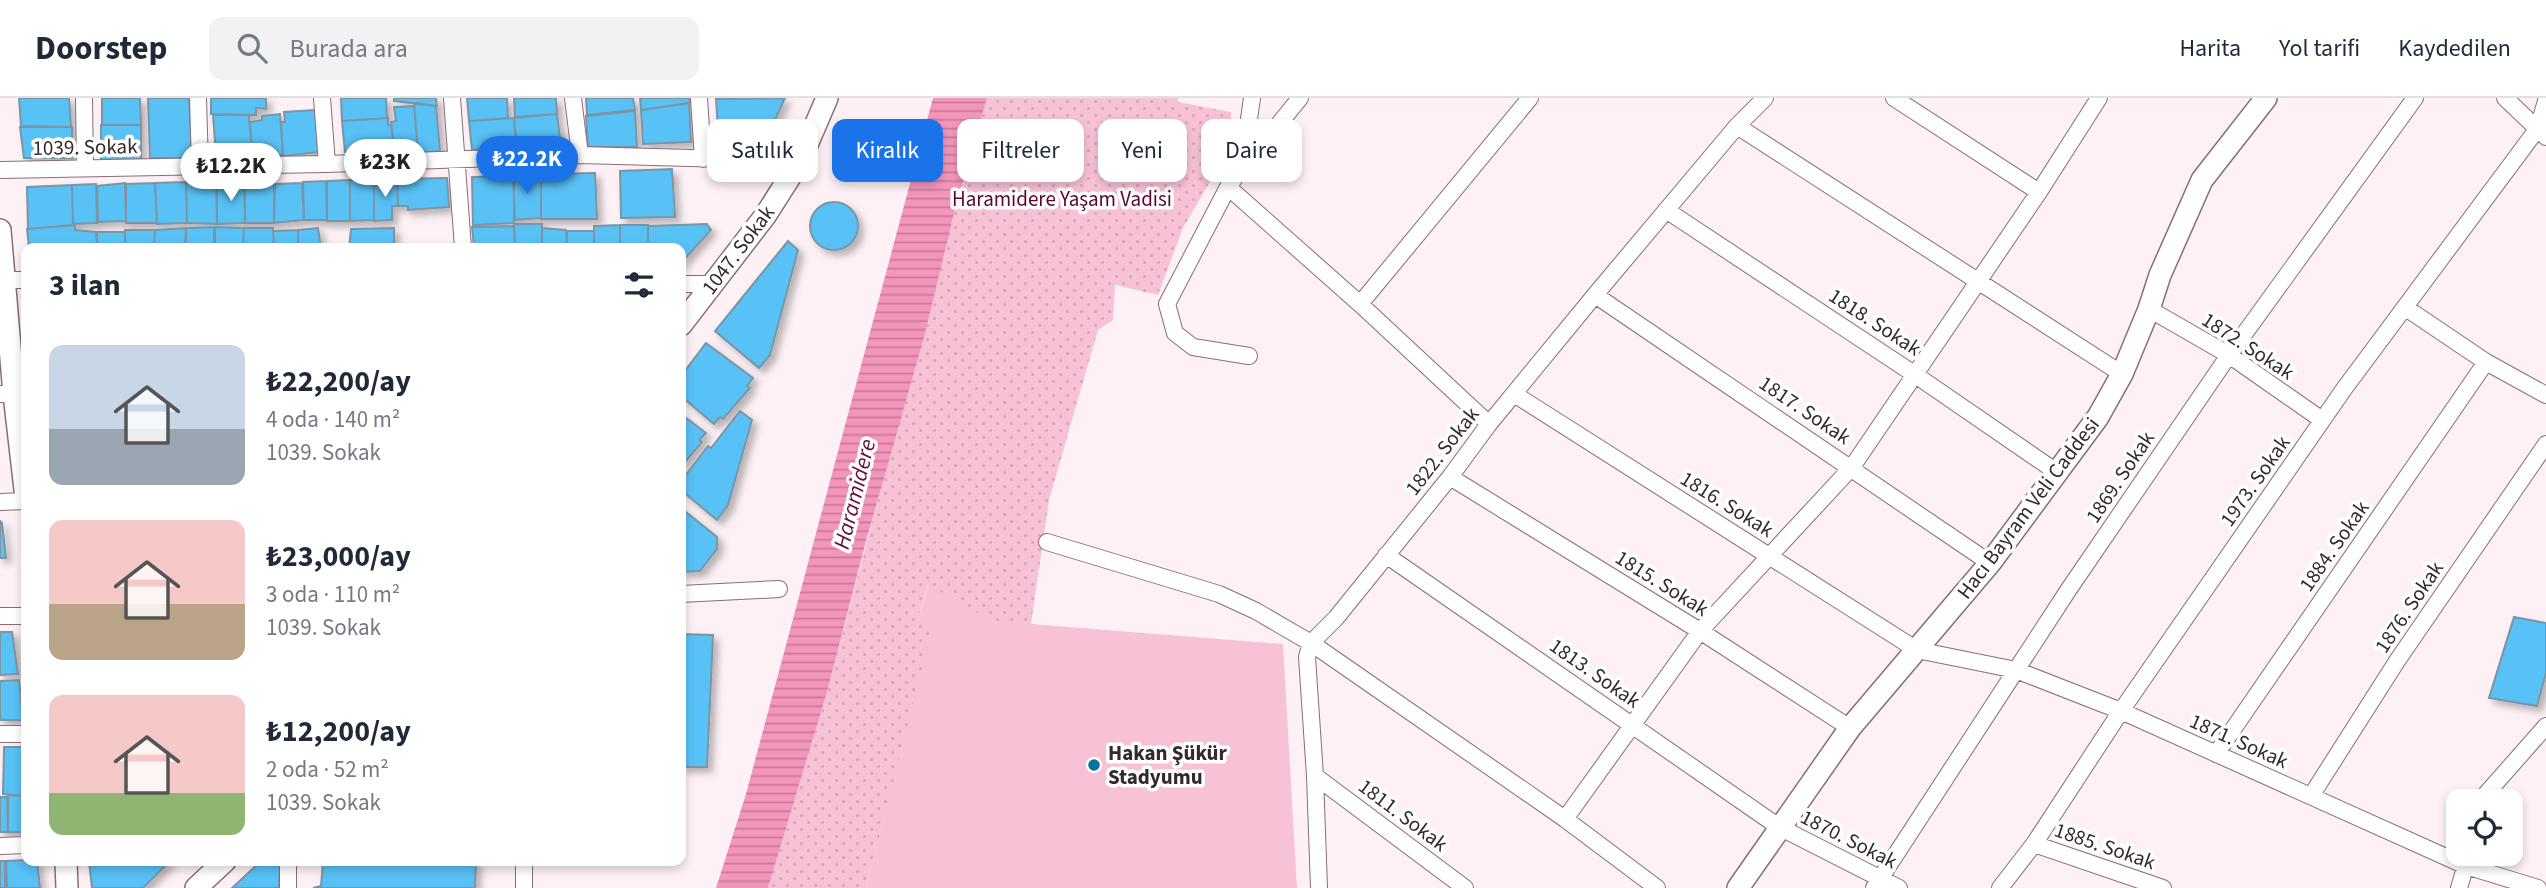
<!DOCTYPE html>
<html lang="tr">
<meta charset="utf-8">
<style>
:root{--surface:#fff;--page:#f2f2f3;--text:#1f2937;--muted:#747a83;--line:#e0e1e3;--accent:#1a73e8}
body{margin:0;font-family:"Source Sans 3",sans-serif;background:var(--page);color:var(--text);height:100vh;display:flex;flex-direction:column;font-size:26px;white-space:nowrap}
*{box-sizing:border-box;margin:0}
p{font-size:23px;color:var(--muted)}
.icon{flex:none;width:38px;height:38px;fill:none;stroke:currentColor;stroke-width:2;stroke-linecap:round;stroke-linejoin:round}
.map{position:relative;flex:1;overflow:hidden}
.drawer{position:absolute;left:21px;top:145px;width:665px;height:623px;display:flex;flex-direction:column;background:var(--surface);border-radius:14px;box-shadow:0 4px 10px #0003}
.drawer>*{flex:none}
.hud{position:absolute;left:707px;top:21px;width:665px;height:63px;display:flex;gap:14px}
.tools{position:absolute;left:2446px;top:691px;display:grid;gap:14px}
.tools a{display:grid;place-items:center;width:77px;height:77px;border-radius:14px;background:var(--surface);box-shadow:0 4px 10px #0003;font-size:35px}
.price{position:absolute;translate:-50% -60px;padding:0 16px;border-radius:24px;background:#fff;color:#222;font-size:23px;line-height:46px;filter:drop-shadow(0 2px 4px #0008)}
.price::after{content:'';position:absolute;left:50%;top:42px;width:21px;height:16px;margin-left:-10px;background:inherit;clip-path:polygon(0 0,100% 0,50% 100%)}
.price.current{background:var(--accent);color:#fff}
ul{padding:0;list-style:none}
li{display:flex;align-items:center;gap:21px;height:175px;padding:0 28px}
li span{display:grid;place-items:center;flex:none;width:196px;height:140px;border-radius:14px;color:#555}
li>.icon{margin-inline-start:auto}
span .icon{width:84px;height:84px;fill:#fffc;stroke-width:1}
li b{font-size:30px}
h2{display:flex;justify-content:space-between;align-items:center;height:84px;padding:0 28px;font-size:30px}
.tag{padding:0 24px;border-radius:14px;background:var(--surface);box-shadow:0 4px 10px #0003;font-size:24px;line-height:63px}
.tag.current{background:var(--accent);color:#fff}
header{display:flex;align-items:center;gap:42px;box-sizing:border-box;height:98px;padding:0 35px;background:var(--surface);border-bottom:2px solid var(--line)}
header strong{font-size:33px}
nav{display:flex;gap:38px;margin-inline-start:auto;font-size:24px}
.search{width:490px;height:63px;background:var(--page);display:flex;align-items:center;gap:18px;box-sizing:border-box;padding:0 24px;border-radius:14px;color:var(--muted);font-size:26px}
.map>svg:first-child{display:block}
.grass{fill:url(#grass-dots)}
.garden{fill:#f8c2d6}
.water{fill:url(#water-rules)}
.building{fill:#59c1f5;stroke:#7b95a4;stroke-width:2;filter:url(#shadow)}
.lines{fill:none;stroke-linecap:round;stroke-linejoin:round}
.minor-casing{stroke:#886d77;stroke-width:18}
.secondary-casing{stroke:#886d77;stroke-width:24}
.minor{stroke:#fff;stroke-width:16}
.secondary{stroke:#fff;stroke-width:21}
.poi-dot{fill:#05749f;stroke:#fff;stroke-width:2.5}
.labels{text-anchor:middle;stroke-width:7;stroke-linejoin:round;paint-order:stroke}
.street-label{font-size:21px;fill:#34292d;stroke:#fff}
.park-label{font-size:21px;fill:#5a0534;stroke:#fff}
.poi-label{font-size:21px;font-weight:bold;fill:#34292d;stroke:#fff;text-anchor:start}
.water-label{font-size:23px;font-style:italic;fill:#620f3b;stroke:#fff}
</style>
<header>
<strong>Doorstep</strong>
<div class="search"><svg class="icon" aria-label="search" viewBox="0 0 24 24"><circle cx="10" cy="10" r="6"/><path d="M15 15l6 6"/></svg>Burada ara</div>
<nav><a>Harita</a><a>Yol tarifi</a><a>Kaydedilen</a></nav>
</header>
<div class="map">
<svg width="2546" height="790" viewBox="0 0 2546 790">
<defs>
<pattern id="grass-dots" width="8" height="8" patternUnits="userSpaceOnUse" patternTransform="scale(1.75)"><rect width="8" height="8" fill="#f8c2d6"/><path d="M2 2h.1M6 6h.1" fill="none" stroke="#d5a7b8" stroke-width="1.8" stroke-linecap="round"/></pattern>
<pattern id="water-rules" width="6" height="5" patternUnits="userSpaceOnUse" patternTransform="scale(1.75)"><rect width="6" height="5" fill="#f496bc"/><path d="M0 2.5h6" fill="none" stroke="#c67a99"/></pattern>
<filter id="shadow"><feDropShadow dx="5" dy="5" stdDeviation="3.5" flood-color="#0004"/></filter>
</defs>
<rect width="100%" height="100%" fill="#fdf1f5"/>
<path class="grass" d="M987,0H1178V4L1231,14L1232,46L1183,130L1158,197L1115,187L1113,222L1098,232L1049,402L1031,526H997L928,488L918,521L933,530L866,790H768L827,594L955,111Z"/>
<path class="garden" d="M929,487L997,526H1031L1283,546L1297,790H866L932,530L918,521Z"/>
<path class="water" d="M933,0H987L955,111L924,239L865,447L827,594L768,790H716L746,696Z"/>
<path class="building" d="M19,0H69L71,29L21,28Z
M102,0H140L141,27H102Z
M148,0H189L192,60H150Z
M211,0H266V11L256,10V17L211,16Z
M341,0H386L387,20L342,23Z
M394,0H436L437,8L394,3Z
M467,0H507L508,20L469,23Z
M514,0H556L557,16L515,19Z
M586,0H633L635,12L587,17Z
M640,0H689L690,5L641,12Z
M785,0L774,24L763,42L719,44L716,1Z
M414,5L436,8L440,53L418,55Z
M689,5L691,44L643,46L641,12Z
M414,8L418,54H395L391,24L396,23L394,9Z
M315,12L319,54L283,58L281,24H285L284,14Z
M635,13L637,49H588L586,18Z
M280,16L283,57H252L250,24L262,22V18Z
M557,16L561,48L521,52L520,49L517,50L514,20Z
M213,17H249L252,58L216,57Z
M388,20V27L391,26L394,53L345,54L342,23Z
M514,20L516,50L472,52L469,23Z
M101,27H141V61L101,62Z
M20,29H72V60H24Z
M672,71L675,119L621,120L620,73Z
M541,75V120L515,122L513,76Z
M595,75L597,121H541V76Z
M514,78V125L473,127L472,79Z
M447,80L449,109L408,112V108H398L397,81Z
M374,81H397L398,108H392V122L374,123Z
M350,82V123H327V83Z
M350,82H374V122L350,123Z
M326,83L327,122H304L303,84Z
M186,84L187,125L157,126L155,85Z
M186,84H216L217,126L187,125Z
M217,84L244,85L245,125L217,126Z
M125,85L126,123L98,124L97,88Z
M155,85L157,125H126V86Z
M245,85L274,86V125H245Z
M302,85L304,122L274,125L275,86Z
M96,86L97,125L73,126L72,87Z
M72,87L73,127L28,131L27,89Z
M810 128a24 24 0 1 1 48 0a24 24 0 1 1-48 0Z
M514,126H542V150H515Z
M707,126L711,132L681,165V150H648V128Z
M75,127V132L96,134L97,150H29L27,131Z
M620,127V150H594V128Z
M620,127H648V150H620Z
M514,128L515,150H474L472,129Z
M214,129V150H186V130Z
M215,129L244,130L243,150H215Z
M186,130L185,150H154L155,132Z
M244,130H273L274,150H243Z
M318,130L321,150H298V132Z
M394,130V146L400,147V150H349L351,131Z
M542,130L566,132L567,150H542Z
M125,132H155L154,150H125Z
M298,132V150H274L273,133Z
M567,133H594V150H567Z
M97,134H125V150H97Z
M788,143L798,152L770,257L759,270L715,233Z
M706,245L753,280L747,288L750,290L723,321L720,319L714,326L681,298V278Z
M740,313L752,322L728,407L717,422L681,392V383L708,348L711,350Z
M681,316L706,335L699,342L702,344L681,369Z
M681,410L717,439V451L700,473L681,474Z
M0,423L2,425L6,460H0Z
M2514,519L2546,525V575L2537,608L2489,600Z
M0,534H12L18,576L0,577Z
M681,536L713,537L707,669H681Z
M19,582L23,622H0V583Z
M4,649H26V698L3,696Z
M8,697L26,698V734H8Z
M0,699H7L8,734H0Z
M26,762L37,763L40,790H7L6,763Z
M0,763H5V790H0Z
M89,763H169V764L143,790H92Z
M261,763H280L279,790H232Z
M323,763H476L475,790H313L321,788Z"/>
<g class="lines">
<defs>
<path id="minor" d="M84,0L85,70
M198,0L200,67
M322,0L327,66
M452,0L463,150
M573,0L580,57
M699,0L703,61
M1894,0L2039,94
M2505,0L2546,39
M1737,28L2122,276
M1244,69L1300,0
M0,72L327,66L580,57L800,63
M1228,89L1360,206L1489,326
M1666,112L1914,276L2058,375
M0,182H26
M681,186H713
M1595,197L1990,465
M1360,206L1530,0
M2406,210L2486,264L2546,297
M2149,211L2229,257L2322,322
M1249,258L1193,249L1175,235L1167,206L1228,89L1242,70L1252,0
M0,296L26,297
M1514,296L1917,552L2016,572L2121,613L2466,768L2538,790
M1450,379L1700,533L1850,630
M0,404L26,403
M1047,444L1219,496L1256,513L1311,545L1565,721L1700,533L1852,369L2039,94L2099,0
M1386,457L1779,729L1899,790
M681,496L779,491
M0,518H26
M0,636H26
M2216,656L2486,264
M1315,678L1465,790
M2311,698L2397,563L2546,346
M2484,704L2486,696L2546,628
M1565,721L1657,790
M2034,746L2163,790
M0,748L26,747
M288,790V763
M524,790V763
M1319,790L1315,678L1307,559L1311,545L1336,520L1450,379L1489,326L1595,197L1737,28L1765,0
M1874,790L2069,491L2229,257L2415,0
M2000,790L2034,746L2121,613L2344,291L2538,30L2546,3
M2459,790L2469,756"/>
<path id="secondary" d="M0,132L14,296L26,400
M681,227L765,118L800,63L827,0
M66,763L67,790
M196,790L225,763
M1738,790L1850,630L1990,465L2098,319L2122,276L2149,211L2160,177L2202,82L2266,0"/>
</defs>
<use href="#minor" class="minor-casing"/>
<use href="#secondary" class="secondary-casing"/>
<use href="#minor" class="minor"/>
<use href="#secondary" class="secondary"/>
</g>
<circle class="poi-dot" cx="1094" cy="667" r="7"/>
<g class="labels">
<g class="street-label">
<text transform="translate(85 49) rotate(-1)" y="7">1039. Sokak</text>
<text transform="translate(738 152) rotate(-53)" y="7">1047. Sokak</text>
<text transform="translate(1875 224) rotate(33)" y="7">1818. Sokak</text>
<text transform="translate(2248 248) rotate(33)" y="7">1872. Sokak</text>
<text transform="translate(1805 312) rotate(34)" y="7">1817. Sokak</text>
<text transform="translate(1442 353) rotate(-52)" y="7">1822. Sokak</text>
<text transform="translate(2120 379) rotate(-56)" y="7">1869. Sokak</text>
<text transform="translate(2255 383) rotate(-55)" y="7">1973. Sokak</text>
<text transform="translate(1727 406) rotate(32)" y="7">1816. Sokak</text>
<text transform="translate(2028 410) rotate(-53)" y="7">Hacı Bayram Veli Caddesi</text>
<text transform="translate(2334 448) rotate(-55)" y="7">1884. Sokak</text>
<text transform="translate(1662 485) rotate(32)" y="7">1815. Sokak</text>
<text transform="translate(2409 509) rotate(-56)" y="7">1876. Sokak</text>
<text transform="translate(1595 575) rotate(35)" y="7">1813. Sokak</text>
<text transform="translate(2239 643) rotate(24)" y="7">1871. Sokak</text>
<text transform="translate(1403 717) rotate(37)" y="7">1811. Sokak</text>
<text transform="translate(1849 741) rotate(27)" y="7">1870. Sokak</text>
<text transform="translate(2105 748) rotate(19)" y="7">1885. Sokak</text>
</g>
<g class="park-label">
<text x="1062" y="108">Haramidere Yaşam Vadisi</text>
</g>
<g class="poi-label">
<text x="1108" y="662">Hakan Şükür<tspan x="1108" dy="24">Stadyumu</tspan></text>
</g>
<g class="water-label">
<text transform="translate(854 396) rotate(-76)" y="8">Haramidere</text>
</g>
</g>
</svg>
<div class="tools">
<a><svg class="icon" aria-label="locate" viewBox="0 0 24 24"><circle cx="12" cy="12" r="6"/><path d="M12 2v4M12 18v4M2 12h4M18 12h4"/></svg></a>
</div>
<b class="price current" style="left:527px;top:98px">₺22.2K</b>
<b class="price" style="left:385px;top:101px">₺23K</b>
<b class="price" style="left:231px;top:105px">₺12.2K</b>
<div class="hud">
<a class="tag">Satılık</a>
<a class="tag current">Kiralık</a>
<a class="tag">Filtreler</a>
<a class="tag">Yeni</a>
<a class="tag">Daire</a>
</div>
<section class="drawer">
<h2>3 ilan<svg class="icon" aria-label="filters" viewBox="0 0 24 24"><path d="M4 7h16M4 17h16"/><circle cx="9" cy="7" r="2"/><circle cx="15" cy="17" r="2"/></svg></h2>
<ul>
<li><span style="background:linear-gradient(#c9d6e8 60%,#9aa5b1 0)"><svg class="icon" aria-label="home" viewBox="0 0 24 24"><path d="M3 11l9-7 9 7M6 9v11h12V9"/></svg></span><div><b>₺22,200/ay</b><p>4 oda · 140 m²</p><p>1039. Sokak</p></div></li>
<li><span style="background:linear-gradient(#f6c9c9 60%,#b9a48a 0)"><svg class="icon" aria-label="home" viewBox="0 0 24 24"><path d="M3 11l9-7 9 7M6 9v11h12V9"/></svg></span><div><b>₺23,000/ay</b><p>3 oda · 110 m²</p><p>1039. Sokak</p></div></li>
<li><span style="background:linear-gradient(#f6c9c9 70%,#8fb573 0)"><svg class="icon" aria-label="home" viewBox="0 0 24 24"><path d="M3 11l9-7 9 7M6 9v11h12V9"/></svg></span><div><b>₺12,200/ay</b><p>2 oda · 52 m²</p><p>1039. Sokak</p></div></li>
</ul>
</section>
</div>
